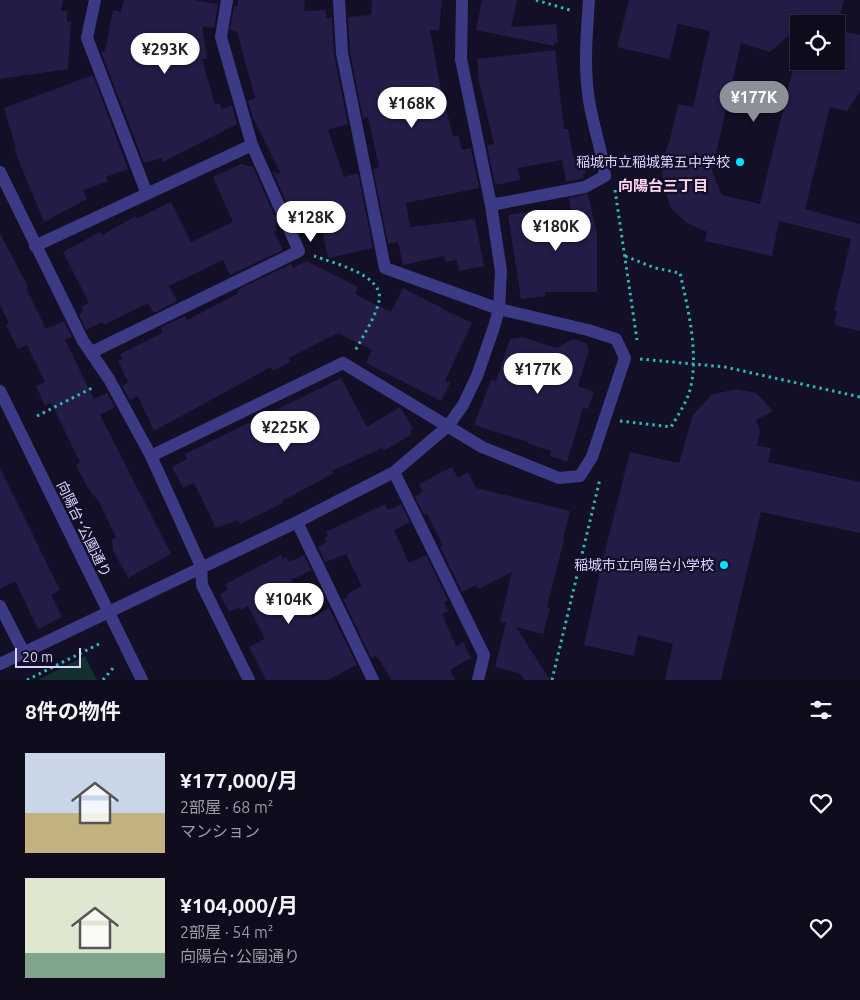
<!DOCTYPE html>
<html lang="ja">
<meta charset="utf-8">
<style>
:root{--surface:#0e0b1c;--page:#171425;--text:#f1f3f6;--muted:#9b9ba3;--line:#2e2b3b;--accent:#8c9099}
body{margin:0;font-family:Ubuntu,"Noto Sans JP",sans-serif;background:var(--page);color:var(--text);height:100vh;display:flex;flex-direction:column;font-size:19px;white-space:nowrap}
*{box-sizing:border-box;margin:0}
p{font-size:16px;color:var(--muted)}
.icon{flex:none;width:28px;height:28px;fill:none;stroke:currentColor;stroke-width:2;stroke-linecap:round;stroke-linejoin:round}
.map{position:relative;height:680px;overflow:hidden}
.drawer{display:flex;flex-direction:column;background:var(--surface);flex:1}
.drawer>*{flex:none}
.tools{position:absolute;left:790px;top:15px;display:grid;gap:10px}
.tools a{display:grid;place-items:center;width:55px;height:55px;border-radius:0px;background:var(--surface);box-shadow:0 2px 8px #0003,0 0 0 1px var(--line);font-size:25px}
.scale{position:absolute;left:15px;bottom:12px;width:66px;box-sizing:border-box;padding-left:5px;border:2px solid #d9d4ff;border-top:0;font-size:14px;line-height:18px;white-space:nowrap;color:#d9d4ff;-webkit-text-stroke:4px #130f26;paint-order:stroke}
.price{position:absolute;translate:-50% -42px;padding:0 11px;border-radius:18px;background:#fff;color:#222;font-size:16px;line-height:32px;filter:drop-shadow(0 1px 2px #0008)}
.price::after{content:'';position:absolute;left:50%;top:30px;width:15px;height:11px;margin-left:-8px;background:inherit;clip-path:polygon(0 0,100% 0,50% 100%)}
.price.on{background:var(--accent);color:#fff}
ul{padding:0;list-style:none}
li{display:flex;align-items:center;gap:15px;height:125px;padding:0 25px}
li span{display:grid;place-items:center;flex:none;width:140px;height:100px;border-radius:0px;color:#555}
li>.icon{margin-inline-start:auto}
span .icon{width:60px;height:60px;fill:#fffc;stroke-width:1}
li b{font-size:21px}
h2{display:flex;justify-content:space-between;align-items:center;height:60px;padding:0 25px;font-size:21px}
.map>svg:first-child{display:block}
.green{fill:#12302f}
.building{fill:#241b47}
.lines{fill:none;stroke-linecap:round;stroke-linejoin:round}
.path{stroke:#2fb8b0;stroke-width:3;stroke-dasharray:2.5 4;stroke-linecap:butt}
.minor{stroke:#3d3a85;stroke-width:12}
.poi-dot{fill:#00e5ff;stroke:#130f26;stroke-width:2}
.labels{text-anchor:middle;stroke-width:4.5;stroke-linejoin:round;paint-order:stroke}
.poi-label{font-size:14px;fill:#d9d4ff;stroke:#130f26;text-anchor:end}
.street-label{font-size:14px;fill:#d9d4ff;stroke:#130f26}
.neighbourhood-label{font-size:15px;font-weight:bold;fill:#ffd6f0;stroke:#130f26}
</style>
<div class="map">
<svg width="860" height="680" viewBox="0 0 860 680">
<rect width="100%" height="100%" fill="#130f26"/>
<path class="green" d="M85,656L97,680H38Z"/>
<path class="building" d="M0,0H63L61,11H67V21L71,22L68,69L0,79Z
M124,0H194L218,4L214,28L202,26L207,59H202L215,105L219,103L222,109L232,105L237,124L163,162L161,158L144,163L101,52L105,51L113,10L121,12Z
M238,0H305L304,11L326,10V18H332L334,54L348,124L328,130L344,177L358,173L373,248L328,258L317,207L309,211L308,209L293,217L273,172L281,174L253,118L248,101L255,98L237,32L230,30L234,6L237,7Z
M372,0H442L439,30H430L439,80L453,136L458,135L462,150L471,148L479,188L406,203L410,227L475,219L484,266L459,271L457,260L446,262L444,256L403,265L398,242L388,244L373,169L379,167L368,117L363,119L350,52L348,17L371,15Z
M482,0H517L511,27L556,24L558,43H554V46L476,30Z
M629,0H844L838,24H804L805,22L799,24V27L770,52L741,43L712,171L722,195L760,204L795,61H836V30L860,35V91L847,111L830,107L805,209L860,224V331L834,325L837,311H834L851,239L779,221L772,256L705,241L707,232L687,223L671,208L663,184L662,161L670,140L678,104L693,107L710,31L678,24L669,59L617,47Z
M555,50L564,129H568L573,156L582,155L586,174H583L584,178L566,182L562,160L518,168L520,180L495,185L487,145L494,144L479,82L477,59Z
M93,75L128,169L106,177L108,181L83,190L87,199L44,222L14,149L16,148L4,108Z
M241,164L253,167L278,224L275,226L277,230L274,232L283,250L230,275L223,260L169,286L177,301L154,313L148,303L104,325L102,322L86,330L79,314L83,312L81,307L89,303L63,252L100,232L102,235L136,216L137,219L171,202L191,242L233,222L213,177Z
M588,194L597,234V292H545L546,296L521,299L508,215L532,211L534,224L572,219L569,198Z
M0,233L28,287L26,288L46,329L64,321L72,337L65,340L94,399L107,393L115,407L100,415L171,554L128,578L113,550L112,540L116,537L99,502L88,488L76,465L80,462L51,403L45,406L36,386L45,382L27,345L18,349L6,325L9,323L0,305Z
M306,261L358,287L355,294L391,312L403,288L444,309H442L472,323L445,381L450,383L441,401L366,363L372,350L338,333L289,358L290,362L273,371L271,367L154,431L138,396L130,400L122,386L128,382L118,361L123,359L120,354L162,333L161,327L185,316L187,320L239,293L237,290L291,264L293,268Z
M523,337L557,348L573,339L586,343L589,350L578,386L594,392L588,409L583,408L567,462L550,456L551,451L527,443L528,442L474,425L491,380L496,381L510,339Z
M341,378L367,427L400,407L413,429L410,431L412,434L384,451L382,448L332,471L334,473L282,501L283,503L240,524L238,520L216,528L194,483L183,488L172,467L187,459L185,454Z
M736,389L756,393L773,411L756,420L760,431L757,446L771,448L768,462L860,482V533L761,512L721,680H665L673,644L638,635L634,656L584,645L602,563L630,452L679,463L693,415L711,395Z
M452,467L458,478L468,472L476,488L570,511L563,540H564L547,607L550,608L543,634L516,627L550,680H524L521,674L495,667L506,623L500,621L512,572L478,589L476,585L462,592L440,547L443,546L427,514L424,515L415,497L422,491L419,484Z
M0,468L60,590L51,595L62,617L38,629L15,581L0,589Z
M385,504L388,510L401,504L410,522L394,530L409,563L426,555L448,600L444,602L448,611L442,614L456,646L463,642L471,658L450,670L455,680H391L380,660L379,661L376,656L371,658L343,599L348,597L347,594L362,586L346,554L325,562L318,547L326,542L324,538L328,536L326,532Z
M281,555L283,559L286,557L289,562L304,555L311,570L291,580L312,618L329,608L357,665L328,680H266L249,647L265,639L248,606L241,610L240,607L229,612L220,594L228,590L225,584Z"/>
<g class="lines">
<path class="path" d="M536,0L573,11
M615,190L637,340
M314,256C333,263 385,275 379,301C375,318 363,336 355,351
M640,359L725,367L860,397
M37,416L94,387
M620,421L671,427C677,417 684,406 688,396C701,361 688,308 680,273L655,268L625,256
M27,680L101,643
M103,680L113,668
M552,680L600,479"/>
<path class="minor" d="M95,0L87,38L147,194
M0,172L83,341L109,379L151,456L201,566L202,585L249,680
M491,205L585,187L605,176C602,148 591,121 588,93C584,62 587,31 589,0
M35,246L252,145
M92,352L299,251L252,145L221,37L227,0
M0,391L142,680
M151,456L343,363L482,447L559,478L580,476L592,457L625,358L616,339L588,330L499,309L385,268L342,53L339,0
M394,472L484,655L478,680
M297,522L373,680
M0,606L24,653
M0,664L297,522L394,472L448,426L463,405L477,376L494,327L499,309L501,271L491,205L461,59L462,0"/>
</g>
<g class="poi-dot">
<circle cx="740" cy="162" r="5"/>
<circle cx="724" cy="565" r="5"/>
</g>
<g class="labels">
<g class="poi-label">
<text x="730" y="167">稲城市立稲城第五中学校</text>
<text x="714" y="570">稲城市立向陽台小学校</text>
</g>
<g class="street-label">
<text transform="translate(84 529) rotate(64)" y="5">向陽台･公園通り</text>
</g>
<g class="neighbourhood-label">
<text x="663" y="191">向陽台三丁目</text>
</g>
</g>
</svg>
<div class="tools">
<a><svg class="icon" aria-label="locate" viewBox="0 0 24 24"><circle cx="12" cy="12" r="6"/><path d="M12 2v4M12 18v4M2 12h4M18 12h4"/></svg></a>
</div>
<div class="scale">20 m</div>
<b class="price" style="left:165px;top:75px">¥293K</b>
<b class="price on" style="left:754px;top:123px">¥177K</b>
<b class="price" style="left:412px;top:129px">¥168K</b>
<b class="price" style="left:311px;top:243px">¥128K</b>
<b class="price" style="left:556px;top:252px">¥180K</b>
<b class="price" style="left:538px;top:395px">¥177K</b>
<b class="price" style="left:285px;top:453px">¥225K</b>
<b class="price" style="left:289px;top:625px">¥104K</b>
</div>
<section class="drawer">
<h2>8件の物件<svg class="icon" aria-label="filters" viewBox="0 0 24 24"><path d="M4 7h16M4 17h16"/><circle cx="9" cy="7" r="2"/><circle cx="15" cy="17" r="2"/></svg></h2>
<ul>
<li><span style="background:linear-gradient(#c9d6e8 60%,#c2b280 0)"><svg class="icon" aria-label="home" viewBox="0 0 24 24"><path d="M3 11l9-7 9 7M6 9v11h12V9"/></svg></span><div><b>¥177,000/月</b><p>2部屋 · 68 m²</p><p>マンション</p></div><svg class="icon" aria-label="heart" viewBox="0 0 24 24"><path d="M12 20l-8-8c-3-5 5-10 8-4 3-6 11-1 8 4z"/></svg></li>
<li><span style="background:linear-gradient(#dfe7d0 75%,#7fa58c 0)"><svg class="icon" aria-label="home" viewBox="0 0 24 24"><path d="M3 11l9-7 9 7M6 9v11h12V9"/></svg></span><div><b>¥104,000/月</b><p>2部屋 · 54 m²</p><p>向陽台･公園通り</p></div><svg class="icon" aria-label="heart" viewBox="0 0 24 24"><path d="M12 20l-8-8c-3-5 5-10 8-4 3-6 11-1 8 4z"/></svg></li>
</ul>
</section>
